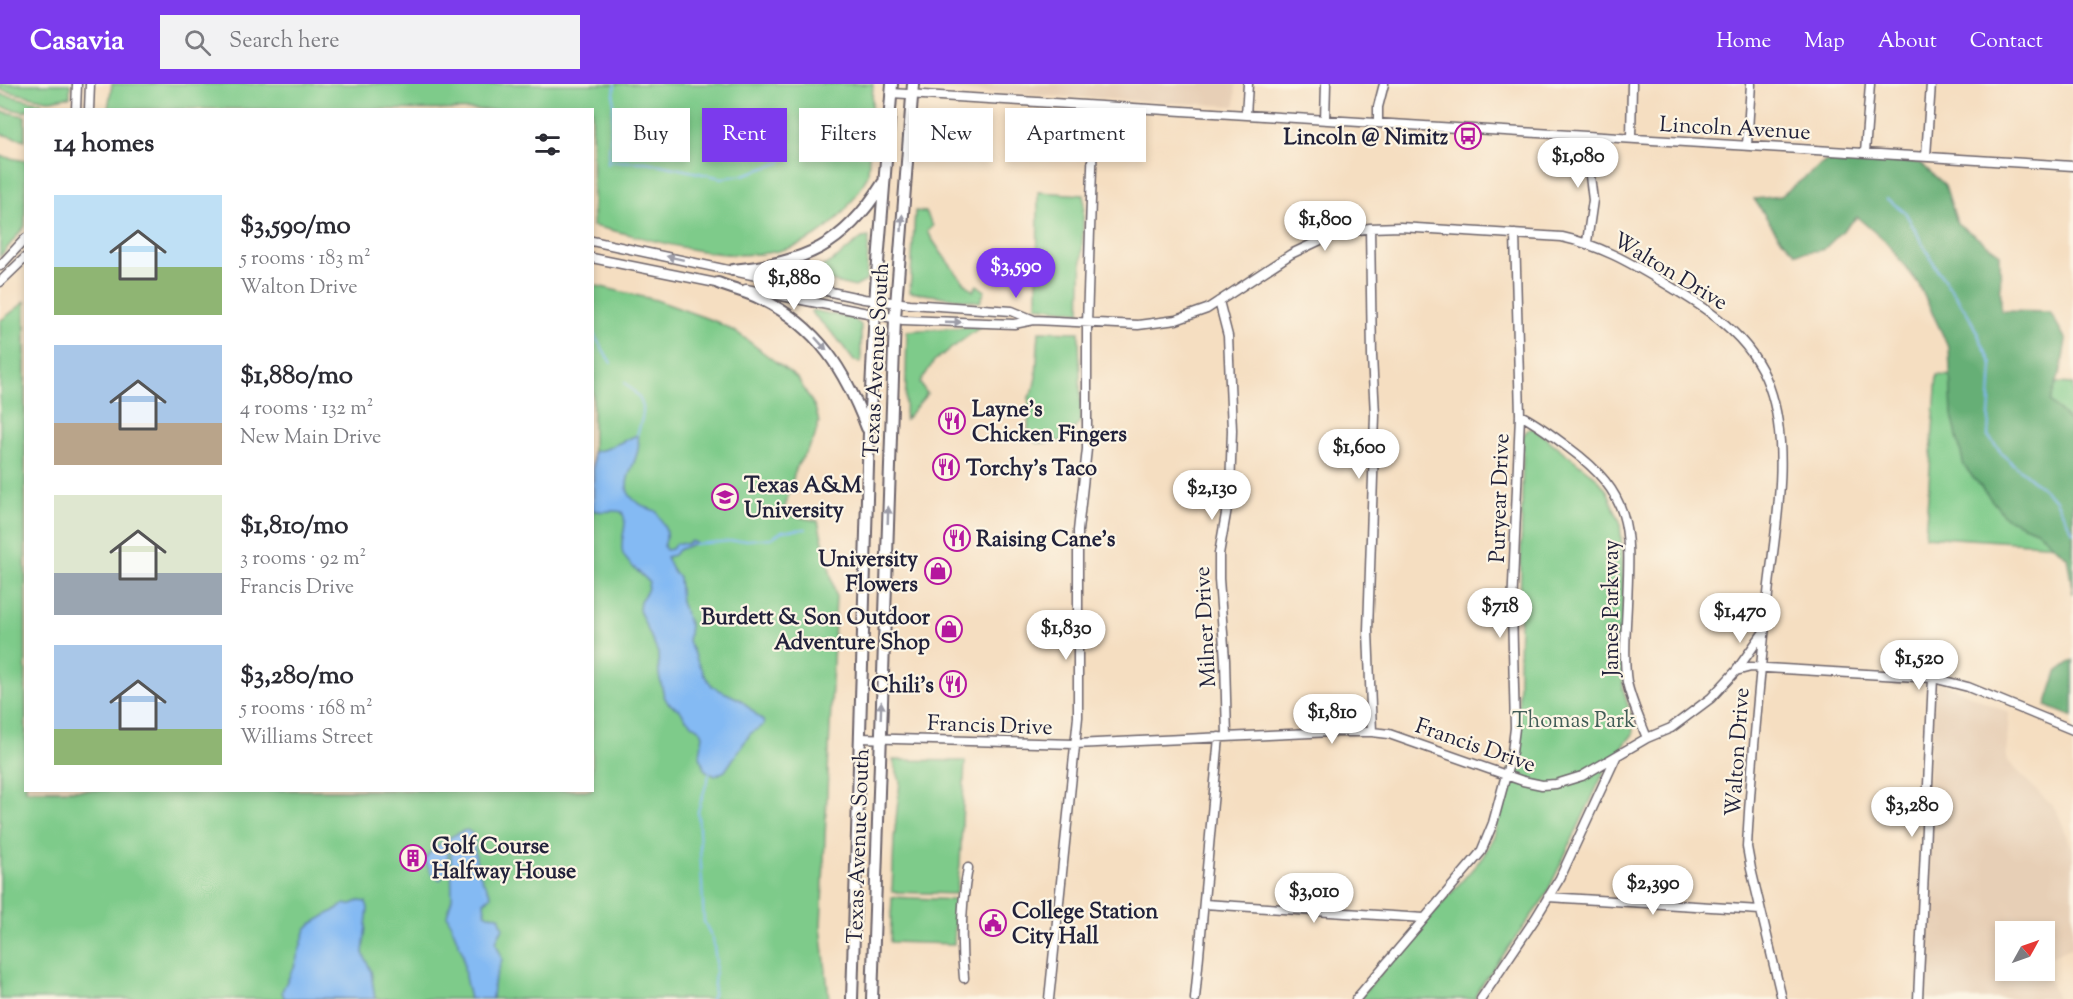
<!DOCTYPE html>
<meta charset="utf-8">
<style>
:root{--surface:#fff;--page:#f2f2f3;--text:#2b2b33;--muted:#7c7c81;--accent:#7c3aed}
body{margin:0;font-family:"Sorts Mill Goudy",serif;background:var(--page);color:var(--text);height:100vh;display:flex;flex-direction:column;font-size:22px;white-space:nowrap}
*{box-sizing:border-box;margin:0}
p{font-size:20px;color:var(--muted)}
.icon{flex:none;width:33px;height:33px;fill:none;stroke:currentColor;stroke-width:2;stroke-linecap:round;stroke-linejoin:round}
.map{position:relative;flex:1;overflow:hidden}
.panel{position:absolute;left:24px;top:24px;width:570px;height:684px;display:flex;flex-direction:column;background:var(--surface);border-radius:0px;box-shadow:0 3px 9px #0003}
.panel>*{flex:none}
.banner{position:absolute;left:612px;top:24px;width:570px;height:54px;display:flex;gap:12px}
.needle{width:39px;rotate:50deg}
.controls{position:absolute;left:1995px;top:837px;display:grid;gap:12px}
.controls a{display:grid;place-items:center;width:60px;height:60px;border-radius:0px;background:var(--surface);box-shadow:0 3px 9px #0003;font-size:30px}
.price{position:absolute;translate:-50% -51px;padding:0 14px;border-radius:21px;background:#fff;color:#222;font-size:20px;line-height:39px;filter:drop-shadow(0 2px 3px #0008)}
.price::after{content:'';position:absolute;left:50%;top:36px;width:18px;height:14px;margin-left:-9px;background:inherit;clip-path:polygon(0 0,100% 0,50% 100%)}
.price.active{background:var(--accent);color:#fff}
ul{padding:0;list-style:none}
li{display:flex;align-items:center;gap:18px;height:150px;padding:0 30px}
li span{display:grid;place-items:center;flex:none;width:168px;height:120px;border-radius:0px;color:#555}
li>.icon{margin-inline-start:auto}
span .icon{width:72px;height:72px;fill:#fffc;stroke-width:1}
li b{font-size:26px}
h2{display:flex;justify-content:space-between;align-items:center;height:72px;padding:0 30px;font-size:26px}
.tag{padding:0 21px;border-radius:0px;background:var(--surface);box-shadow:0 3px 9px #0003;font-size:21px;line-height:54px}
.tag.active{background:var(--accent);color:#fff}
header{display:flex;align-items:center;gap:36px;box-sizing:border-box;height:84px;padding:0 30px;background:var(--accent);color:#fff}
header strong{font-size:28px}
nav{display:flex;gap:33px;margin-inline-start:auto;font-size:21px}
.search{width:420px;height:54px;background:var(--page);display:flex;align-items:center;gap:15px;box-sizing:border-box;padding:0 21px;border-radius:0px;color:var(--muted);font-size:22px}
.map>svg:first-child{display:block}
.built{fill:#e7cfb6}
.green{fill:#7ecb8a;stroke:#507662;stroke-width:1.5}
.forest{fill:#66af76;stroke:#446858;stroke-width:1.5}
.water{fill:#84baf3;stroke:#536e97;stroke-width:1.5}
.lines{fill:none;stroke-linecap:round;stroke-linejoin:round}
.stream{stroke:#84baf3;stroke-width:2}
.minor-casing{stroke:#6c646a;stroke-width:11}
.major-casing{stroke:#6c646a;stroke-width:14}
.minor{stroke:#fff;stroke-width:8}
.major{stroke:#fff;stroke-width:10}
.oneway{fill:#9c9ca7}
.labels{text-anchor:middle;stroke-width:4.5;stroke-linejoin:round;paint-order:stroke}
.street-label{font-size:22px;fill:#22223b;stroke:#fcf5e5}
.poi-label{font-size:22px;font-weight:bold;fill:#22223b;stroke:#fcf5e5;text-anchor:start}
.park-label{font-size:22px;fill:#425d57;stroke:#fcf5e5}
</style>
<header>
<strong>Casavia</strong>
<div class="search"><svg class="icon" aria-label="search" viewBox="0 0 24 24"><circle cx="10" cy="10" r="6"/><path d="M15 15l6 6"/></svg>Search here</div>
<nav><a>Home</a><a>Map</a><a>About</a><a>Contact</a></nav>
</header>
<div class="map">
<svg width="2073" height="915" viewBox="0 0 2073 915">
<rect width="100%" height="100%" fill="#fcf5e5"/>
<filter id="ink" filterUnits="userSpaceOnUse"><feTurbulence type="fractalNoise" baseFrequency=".0167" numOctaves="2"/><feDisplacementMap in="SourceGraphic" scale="12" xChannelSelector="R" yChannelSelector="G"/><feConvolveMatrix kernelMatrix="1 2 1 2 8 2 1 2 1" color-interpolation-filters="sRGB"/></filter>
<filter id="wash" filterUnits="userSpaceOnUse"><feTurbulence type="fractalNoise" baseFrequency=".008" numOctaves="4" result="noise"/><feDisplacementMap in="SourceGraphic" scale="24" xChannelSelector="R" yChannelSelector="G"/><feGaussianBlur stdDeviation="1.35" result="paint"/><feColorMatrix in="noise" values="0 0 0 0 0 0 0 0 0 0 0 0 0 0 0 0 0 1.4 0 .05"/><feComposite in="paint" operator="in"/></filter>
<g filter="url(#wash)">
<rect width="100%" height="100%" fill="#f5dec1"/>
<path class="built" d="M928,0H1236L1235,22L928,5Z
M1933,594L2009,629L2006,675L2057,727L2073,766V863L2045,875L2044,848H2006V886H2044L2045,884L2057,915H1918Z"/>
<path class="green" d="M0,0H70V13C60,12 56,17 47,16L0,6Z
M112,0H873L868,90C863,103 855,113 846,125C781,205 675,159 593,142L592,26L108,25Z
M0,10L42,19L41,25L26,26L25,28L0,23Z
M0,27L25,32V56L0,50Z
M0,72L26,77L25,142L0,173Z
M1038,108L1084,111L1080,228L1037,222Z
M915,127L926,128L933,142L927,147C940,168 954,189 973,207L977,201L985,207L980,218L910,208Z
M869,153L866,197L855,203L814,193L815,187L837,174L862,154Z
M593,201L656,216L717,238L739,250L798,295L815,323L819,338L814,355L796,384L783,430L818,437L836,512L821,842L829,915H0V237L25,218L26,706H592Z
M812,226L854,235L861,241V278L854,277L836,253L811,228Z
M982,242L934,277L920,299L927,310L905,336L907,247Z
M1039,247L1079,248L1081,336L1065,357L1037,359L1028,351L1029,313L1033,307L1036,293Z
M1937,291L2073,300V462L1925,452Z
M1533,344L1597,394L1607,407L1620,438L1623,479V605L1632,635L1633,650L1605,686L1545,813L1478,906L1475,915H1358L1482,774L1494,752L1518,649L1523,352L1528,345Z
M893,676L965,677L960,781L956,810L892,808L894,755L900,697Z
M892,813L956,816L954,860L890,858Z"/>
<path class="forest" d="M1871,74L1920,79L1945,101L1957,139L2000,170L2001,227L2050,228L2066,256L2061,286L2050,318L2073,341V510L2067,473L2036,446L2006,434L1964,382L1952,331L1949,264L1918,199L1887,159L1857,133L1823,166L1796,169L1778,151L1754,115L1781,112L1826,77Z
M2073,576V633L2046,622L2057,588Z"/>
<path class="water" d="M637,351C648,379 597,408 656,427C663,439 670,448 664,462L666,466L672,465L676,459L686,460L691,457L696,459L678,466L674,471L666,473L674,489L679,493L681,518L690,542L688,557L704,591L713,603L741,616L764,638L763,641L750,650L725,687L715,692L705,686L702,679L700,671L703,651L701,647L685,634L680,626L668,619L664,612L659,591L658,569L639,526L640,517L647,507L649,498C642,490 627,480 623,470C618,455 630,442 622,428C612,425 602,430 593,426V368L606,365Z
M467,746L474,751C474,766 476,782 482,795C484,802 490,805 491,812L484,818L485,829L488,831L499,832L503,844C491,864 498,857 502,876L493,901L492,915H470L465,893L463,870L447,831L452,814L451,766H448L447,787L440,796L431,789L425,776C428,766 456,748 467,746Z
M359,817L366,818L368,824L363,869L371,887L375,915L284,914L282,907L294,883L306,845L311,840L345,820L349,821Z"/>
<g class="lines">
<path class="stream" d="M608,77L647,78L722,94L743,91L782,78
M608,80L615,0
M1887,115L1905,128L1938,187L1968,230L1992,280L1988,352L2005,373L2055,415L2073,448
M592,219L593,187
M592,240L594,251L611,279
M625,299C647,319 646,323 637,351
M694,460L772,454L782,447L806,445
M710,688L698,727L704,838L713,855L716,878L713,911L711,915"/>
</g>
</g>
<g filter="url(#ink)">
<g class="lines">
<defs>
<path id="minor" d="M891,9L2073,82
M76,26L77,0
M89,26L90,0
M1246,31L1248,0
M1325,36L1326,0
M1378,39V23L1384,0
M1585,52L1593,116L1587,158
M1631,54L1632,0
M1747,61L1751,0
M1865,69L1870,0
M1926,72L1931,0
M1370,144L1372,272L1375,331L1368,547L1372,648
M592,157L864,215L910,220L1012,227L1034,236
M592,174L721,200
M0,182L26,154
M0,198L26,173
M746,205L903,236L1014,240L1034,236L1138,241L1176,236L1207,225L1291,170L1325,154L1342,149L1370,144L1400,143L1562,153C1599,161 1629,178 1661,197C1706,224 1751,251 1769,302C1792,365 1775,445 1768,510C1760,594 1751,679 1747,763L1751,785L1782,915
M1219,217L1228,252L1232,346L1230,407L1219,470V495L1225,576L1227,653
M1520,331C1538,340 1553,352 1569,364C1634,412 1630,446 1627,520C1626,546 1623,573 1627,598C1631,617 1640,636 1647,654
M1736,587L1763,549
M859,654L1075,660L1331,648H1372L1389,650L1523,697L1542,701L1556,700L1582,692L1647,654L1671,644L1711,614L1736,587L1751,583L1933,594L1968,603L2073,646
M1548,813L1760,826
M1204,820L1424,834
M964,894C960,856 961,821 968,784
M1049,915L1078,633V447L1087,365V240L1094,22
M1195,915L1219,653
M1356,915L1481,768L1493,739L1506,691L1512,668L1515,644L1512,525L1520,331L1515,150
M1481,915L1535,835L1560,794L1616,673
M1918,915L1933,594"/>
<path id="major" d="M733,186C805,178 843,163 883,99
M718,199C732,205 748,208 761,215C819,243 845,287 867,344
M852,915L869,348L876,204L892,0
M872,915L895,234L913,0"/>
</defs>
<use href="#minor" class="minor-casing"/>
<use href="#major" class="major-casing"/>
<use href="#minor" class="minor"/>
<use href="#major" class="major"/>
</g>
<defs><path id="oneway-solid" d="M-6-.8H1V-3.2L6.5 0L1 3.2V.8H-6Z" transform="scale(1.5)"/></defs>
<g class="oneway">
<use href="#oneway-solid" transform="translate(902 139) rotate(-87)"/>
<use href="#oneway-solid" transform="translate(675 174) rotate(-168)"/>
<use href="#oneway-solid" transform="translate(953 238) rotate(2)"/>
<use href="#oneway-solid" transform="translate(821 260) rotate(48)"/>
<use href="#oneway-solid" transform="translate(888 431) rotate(-88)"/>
<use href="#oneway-solid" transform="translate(881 626) rotate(-88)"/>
</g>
</g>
<defs>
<symbol id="bus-ring" viewBox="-11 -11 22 22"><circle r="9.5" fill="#fcf5e5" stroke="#b5179e" stroke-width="1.5"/><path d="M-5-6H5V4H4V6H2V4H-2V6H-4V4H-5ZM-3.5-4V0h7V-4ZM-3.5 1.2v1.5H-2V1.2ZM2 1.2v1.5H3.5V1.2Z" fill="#b5179e"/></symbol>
<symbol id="restaurant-ring" viewBox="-11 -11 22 22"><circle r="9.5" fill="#fcf5e5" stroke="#b5179e" stroke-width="1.5"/><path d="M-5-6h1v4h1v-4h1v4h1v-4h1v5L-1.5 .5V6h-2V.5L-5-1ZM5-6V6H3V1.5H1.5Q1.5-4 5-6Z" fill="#b5179e"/></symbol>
<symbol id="university-ring" viewBox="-11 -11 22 22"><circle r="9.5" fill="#fcf5e5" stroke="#b5179e" stroke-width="1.5"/><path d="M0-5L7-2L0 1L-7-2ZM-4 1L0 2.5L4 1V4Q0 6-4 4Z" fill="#b5179e"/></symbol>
<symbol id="shop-ring" viewBox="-11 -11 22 22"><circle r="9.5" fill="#fcf5e5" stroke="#b5179e" stroke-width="1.5"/><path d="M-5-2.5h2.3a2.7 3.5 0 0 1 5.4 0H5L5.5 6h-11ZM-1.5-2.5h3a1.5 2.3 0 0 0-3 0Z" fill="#b5179e"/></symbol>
<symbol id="building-ring" viewBox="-11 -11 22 22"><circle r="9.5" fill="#fcf5e5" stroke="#b5179e" stroke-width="1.5"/><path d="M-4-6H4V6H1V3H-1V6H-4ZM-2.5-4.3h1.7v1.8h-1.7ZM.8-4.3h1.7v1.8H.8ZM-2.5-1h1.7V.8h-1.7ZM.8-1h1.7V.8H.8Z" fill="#b5179e"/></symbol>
<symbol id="civic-ring" viewBox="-11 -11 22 22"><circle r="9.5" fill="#fcf5e5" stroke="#b5179e" stroke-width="1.5"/><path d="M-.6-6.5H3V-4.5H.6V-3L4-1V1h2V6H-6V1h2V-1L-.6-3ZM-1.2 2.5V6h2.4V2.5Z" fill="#b5179e"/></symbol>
</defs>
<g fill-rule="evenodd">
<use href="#bus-ring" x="1453" y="37" width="30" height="30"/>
<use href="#restaurant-ring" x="937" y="322" width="30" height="30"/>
<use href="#restaurant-ring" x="931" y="368" width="30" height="30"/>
<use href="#university-ring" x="710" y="398" width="30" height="30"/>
<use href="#restaurant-ring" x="942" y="439" width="30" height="30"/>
<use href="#shop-ring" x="923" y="472" width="30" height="30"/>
<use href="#shop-ring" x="934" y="530" width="30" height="30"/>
<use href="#restaurant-ring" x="938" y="585" width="30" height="30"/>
<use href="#building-ring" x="398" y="759" width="30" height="30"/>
<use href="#civic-ring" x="978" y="824" width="30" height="30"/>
</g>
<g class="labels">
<g class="street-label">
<text transform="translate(1735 43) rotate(3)" y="8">Lincoln Avenue</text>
<text transform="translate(1671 186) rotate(31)" y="8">Walton Drive</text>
<text transform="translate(875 276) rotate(-87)" y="8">Texas Avenue South</text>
<text transform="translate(1498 414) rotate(-88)" y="8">Puryear Drive</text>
<text transform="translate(1610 524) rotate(-90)" y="8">James Parkway</text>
<text transform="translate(1204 543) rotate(-93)" y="8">Milner Drive</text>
<text transform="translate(990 640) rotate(2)" y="8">Francis Drive</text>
<text transform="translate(1476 660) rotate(19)" y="8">Francis Drive</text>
<text transform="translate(1736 668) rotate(-86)" y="8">Walton Drive</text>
<text transform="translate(857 762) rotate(-88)" y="8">Texas Avenue South</text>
</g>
<g class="poi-label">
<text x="1448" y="60" text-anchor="end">Lincoln @ Nimitz</text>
<text x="972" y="332">Layne's<tspan x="972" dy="25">Chicken Fingers</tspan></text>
<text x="966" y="391">Torchy's Taco</text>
<text x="744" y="408">Texas A&amp;M<tspan x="744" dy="25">University</tspan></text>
<text x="976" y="462">Raising Cane's</text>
<text x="918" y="482" text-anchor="end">University<tspan x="918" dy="25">Flowers</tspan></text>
<text x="930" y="540" text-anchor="end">Burdett &amp; Son Outdoor<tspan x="930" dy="25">Adventure Shop</tspan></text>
<text x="934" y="608" text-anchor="end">Chili's</text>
<text x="432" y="769">Golf Course<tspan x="432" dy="25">Halfway House</tspan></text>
<text x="1012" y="834">College Station<tspan x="1012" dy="25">City Hall</tspan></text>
</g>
<g class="park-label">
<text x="1574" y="643">Thomas Park</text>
</g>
</g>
</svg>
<div class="controls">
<a><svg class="needle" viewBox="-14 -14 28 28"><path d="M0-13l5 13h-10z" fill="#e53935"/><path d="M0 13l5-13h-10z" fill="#7c7c81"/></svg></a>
</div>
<b class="price" style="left:1578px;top:105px">$1,080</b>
<b class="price" style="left:1325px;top:168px">$1,800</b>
<b class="price active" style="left:1016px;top:215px">$3,590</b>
<b class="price" style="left:794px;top:227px">$1,880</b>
<b class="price" style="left:1359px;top:396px">$1,600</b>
<b class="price" style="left:1212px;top:437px">$2,130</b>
<b class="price" style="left:1500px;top:555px">$718</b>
<b class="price" style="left:1740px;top:560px">$1,470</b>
<b class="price" style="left:1066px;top:577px">$1,830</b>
<b class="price" style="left:1919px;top:607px">$1,520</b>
<b class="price" style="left:1332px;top:661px">$1,810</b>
<b class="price" style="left:1912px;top:754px">$3,280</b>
<b class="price" style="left:1653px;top:832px">$2,390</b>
<b class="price" style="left:1314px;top:840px">$3,010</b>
<div class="banner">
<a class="tag">Buy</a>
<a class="tag active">Rent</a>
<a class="tag">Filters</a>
<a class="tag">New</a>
<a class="tag">Apartment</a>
</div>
<section class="panel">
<h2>14 homes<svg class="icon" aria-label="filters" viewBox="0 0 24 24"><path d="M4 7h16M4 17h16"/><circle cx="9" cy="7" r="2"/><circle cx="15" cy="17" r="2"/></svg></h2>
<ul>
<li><span style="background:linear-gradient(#bfe0f5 60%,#8fb573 0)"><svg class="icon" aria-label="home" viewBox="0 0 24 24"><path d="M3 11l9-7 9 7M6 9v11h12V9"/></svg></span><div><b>$3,590/mo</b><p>5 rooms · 183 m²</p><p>Walton Drive</p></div></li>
<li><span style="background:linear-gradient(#a9c7e8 65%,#b9a48a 0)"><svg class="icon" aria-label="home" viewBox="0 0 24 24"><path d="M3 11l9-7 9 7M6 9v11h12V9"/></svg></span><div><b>$1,880/mo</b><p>4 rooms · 132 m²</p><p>New Main Drive</p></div></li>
<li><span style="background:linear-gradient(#dfe7d0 65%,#9aa5b1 0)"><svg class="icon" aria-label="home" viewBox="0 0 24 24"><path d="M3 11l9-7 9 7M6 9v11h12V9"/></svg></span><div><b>$1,810/mo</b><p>3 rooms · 92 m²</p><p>Francis Drive</p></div></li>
<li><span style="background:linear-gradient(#a9c7e8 70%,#8fb573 0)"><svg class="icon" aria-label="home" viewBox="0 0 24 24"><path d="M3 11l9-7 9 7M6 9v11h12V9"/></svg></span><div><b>$3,280/mo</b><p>5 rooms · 168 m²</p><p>Williams Street</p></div></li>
</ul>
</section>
</div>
